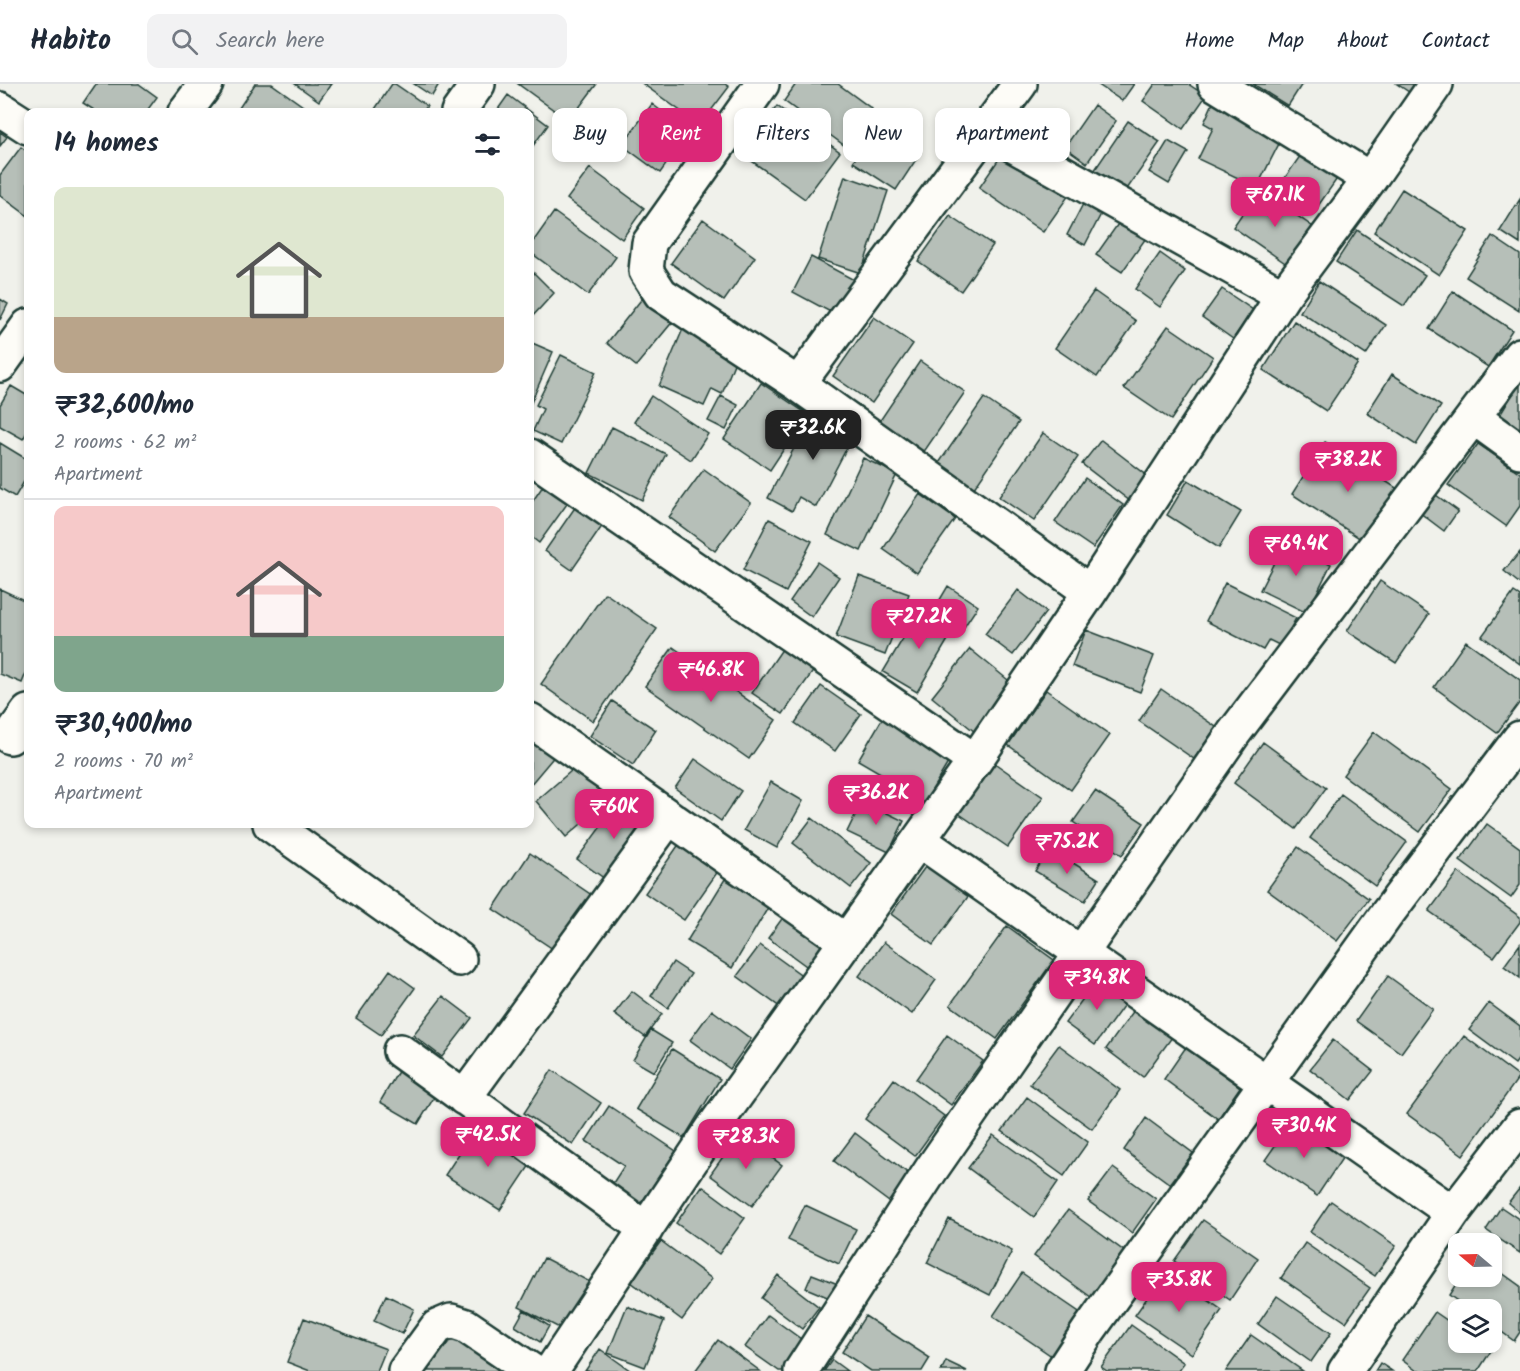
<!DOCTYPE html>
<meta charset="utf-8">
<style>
:root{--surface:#fff;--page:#f2f2f3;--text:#1f2937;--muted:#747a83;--line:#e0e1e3;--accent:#db2777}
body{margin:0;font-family:Kalam,sans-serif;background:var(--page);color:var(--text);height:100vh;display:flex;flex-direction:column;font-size:22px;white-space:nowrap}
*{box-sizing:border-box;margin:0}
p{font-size:20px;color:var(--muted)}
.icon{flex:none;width:33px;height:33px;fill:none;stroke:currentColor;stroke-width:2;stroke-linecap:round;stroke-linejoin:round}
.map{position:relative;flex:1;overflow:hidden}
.panel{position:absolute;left:24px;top:24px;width:510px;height:720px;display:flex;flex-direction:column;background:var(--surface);border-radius:12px;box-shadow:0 3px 9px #0003}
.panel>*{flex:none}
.top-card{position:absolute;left:552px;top:24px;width:570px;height:54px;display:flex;gap:12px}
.needle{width:39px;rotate:289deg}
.buttons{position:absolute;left:1448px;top:1149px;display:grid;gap:12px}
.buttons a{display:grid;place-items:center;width:54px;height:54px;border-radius:12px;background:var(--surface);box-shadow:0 3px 9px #0003;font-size:30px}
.price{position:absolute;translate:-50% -51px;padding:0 14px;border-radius:12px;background:var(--accent);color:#fff;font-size:20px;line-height:39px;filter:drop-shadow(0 2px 3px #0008)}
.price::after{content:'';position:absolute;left:50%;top:36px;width:18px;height:14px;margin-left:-9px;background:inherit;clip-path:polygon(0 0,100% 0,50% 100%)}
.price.selected{background:#222;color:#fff}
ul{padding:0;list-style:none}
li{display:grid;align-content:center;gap:12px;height:318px;padding:0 30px}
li+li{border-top:2px solid var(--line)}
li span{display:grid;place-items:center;height:186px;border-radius:12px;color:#555}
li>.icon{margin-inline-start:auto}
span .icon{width:108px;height:108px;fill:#fffc;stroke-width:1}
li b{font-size:26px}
h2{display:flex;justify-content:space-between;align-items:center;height:72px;padding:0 30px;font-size:26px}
.pill{padding:0 21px;border-radius:12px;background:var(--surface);box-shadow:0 3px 9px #0003;font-size:21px;line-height:54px}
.pill.selected{background:var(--accent);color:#fff}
header{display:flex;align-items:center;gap:36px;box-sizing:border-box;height:84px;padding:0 30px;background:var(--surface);border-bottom:2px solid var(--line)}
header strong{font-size:28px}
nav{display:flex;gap:33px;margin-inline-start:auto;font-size:21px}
.search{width:420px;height:54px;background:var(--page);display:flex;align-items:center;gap:15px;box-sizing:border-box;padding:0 21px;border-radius:12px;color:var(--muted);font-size:22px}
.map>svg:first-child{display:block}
.building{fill:#b6bfb8;stroke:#1f3d34;stroke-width:1.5}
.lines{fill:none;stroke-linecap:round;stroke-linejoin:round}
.street-casing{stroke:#1f3d34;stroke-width:38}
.street{stroke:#fdfcf7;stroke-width:33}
</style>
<header>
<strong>Habito</strong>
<div class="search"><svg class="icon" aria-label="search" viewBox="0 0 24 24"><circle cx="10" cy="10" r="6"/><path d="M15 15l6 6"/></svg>Search here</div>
<nav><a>Home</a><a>Map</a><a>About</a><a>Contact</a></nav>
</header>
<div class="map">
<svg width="1520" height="1287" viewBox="0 0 1520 1287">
<rect width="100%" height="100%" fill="#f0f1eb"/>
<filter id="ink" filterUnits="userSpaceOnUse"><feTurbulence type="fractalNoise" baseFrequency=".0167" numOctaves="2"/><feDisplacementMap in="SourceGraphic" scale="12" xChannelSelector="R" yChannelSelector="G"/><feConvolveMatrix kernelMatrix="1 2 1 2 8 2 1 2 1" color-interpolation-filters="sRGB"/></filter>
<g filter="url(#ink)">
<path class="building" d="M96,0H139L157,13L146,28H97L83,19Z
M255,0H272L310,27L239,28L237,27Z
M295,0H331L319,17Z
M392,0H395L427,22L423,28H373Z
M414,0H439L432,12Z
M518,0H595L596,1L569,37Z
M643,0H725L729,3L700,41Z
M796,0H838L872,25L845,62L784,17Z
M1097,0H1134L1122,17Z
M1155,0H1188L1206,12L1183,45L1143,17Z
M1253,0H1302L1288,22Z
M1397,0H1419L1412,10Z
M508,11L548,41L530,66V28H496Z
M1216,12L1286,46L1257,103L1198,75L1213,44L1204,39Z
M652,20L689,48L660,89L622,61Z
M1094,21L1116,37L1087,79L1065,63Z
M777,22L840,68L805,115L742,70Z
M1128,37L1160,58L1125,108L1094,87Z
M878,39L921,68L896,106L853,78Z
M0,48L7,53L0,62Z
M1168,57L1188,68L1169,100L1149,88Z
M21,63L28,68V132L0,111V91Z
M1305,65L1341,89L1318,122L1282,98Z
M1005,66L1069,111L1043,148L979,104Z
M590,84L644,124L622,155L567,115Z
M845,92L888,107L861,189L818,175Z
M1259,105L1316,145L1291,183L1233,143Z
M1402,105L1468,147L1439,191L1374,148Z
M1520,115V160L1500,147Z
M1083,120L1101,130L1085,161L1067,151Z
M554,128L616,173L588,211L530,168V162Z
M950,132L993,161L961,207L918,177Z
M703,135L755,173L724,217L671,179Z
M1120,137L1146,154L1122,188L1096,171Z
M1357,146L1425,191L1404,222L1336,178Z
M1492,152L1520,171L1519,227L1466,193Z
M1160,169L1185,187L1160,223L1135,205Z
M811,173L856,197L836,231L793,208Z
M530,185L554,209L530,235Z
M1319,197L1386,241L1366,271L1300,228Z
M1222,205L1253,226L1233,255L1202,233Z
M1094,207L1136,237L1097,293L1055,264Z
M1453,207L1512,246L1488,283L1429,245Z
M644,212L674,236L636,282L607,259Z
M0,215L8,220L0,236Z
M874,233L913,260L872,319L833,292Z
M1294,237L1358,279L1326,327L1263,286Z
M685,240L737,272L722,310L712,305L704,322L659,302Z
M1168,242L1213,273L1171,336L1124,304Z
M530,258L553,268L530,321Z
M561,271L596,288L561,360L533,347L543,325L536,321Z
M920,277L965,308L921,372L877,341Z
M1392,290L1441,322L1416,361L1367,329Z
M1520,298V350L1497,336Z
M761,299L807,330L770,386L724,355Z
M11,302L28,312V346L23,355L0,342V321Z
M651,312L708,350L691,376L634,338Z
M721,312L738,321L726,346L708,337Z
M984,314L1019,338L974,404L939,379Z
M815,324L856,346L816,423L799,413L792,427L768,414Z
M612,343L666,370L642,416L589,389Z
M1043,349L1078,373L1034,437L999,413Z
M1101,356L1157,399L1139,424L1082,380Z
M1325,358L1404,409L1370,461L1292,410Z
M0,359L28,376V391L15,413L0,404Z
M1478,360L1520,389V422L1506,442L1448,401Z
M863,374L897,390L861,467L827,451Z
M704,385L751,419L715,467L669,433Z
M1085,394L1123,421L1093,464L1055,438Z
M547,396L572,413L539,459L530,452V421Z
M1188,396L1241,428L1219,464L1167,431Z
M1429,406L1458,427L1444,447L1415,425Z
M920,410L955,435L917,489L883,465Z
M576,422L603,441L572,486L545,467Z
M769,435L812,457L786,508L743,486Z
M1285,457L1331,480L1307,529L1260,506Z
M1520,468V500L1504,487Z
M817,478L839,493L812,533L790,517Z
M859,492L909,510L885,571L836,553Z
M1380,497L1429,530L1396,579L1347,547Z
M1225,499L1296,534L1281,562L1269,556L1263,566L1206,537Z
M948,502L978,522L964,543L935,524Z
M0,505L28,518V584L22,599L0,590Z
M1018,506L1046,528L1013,571L985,550Z
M1514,508L1520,512V580L1482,552Z
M605,509L657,545L593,637L541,600Z
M921,524L955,544L917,608L883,588Z
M1086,546L1154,572L1140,608L1072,582Z
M1466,557L1520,596V618L1497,649L1434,603Z
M787,558L819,579L783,630L752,609Z
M673,563L776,636L749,675L645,602Z
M970,565L1013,600L975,648L932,613Z
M821,602L861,630L835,667L795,639Z
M1161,605L1216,643L1194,675L1139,637Z
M1046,606L1110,651L1071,706L1008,661Z
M612,617L656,646L633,681L590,652Z
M882,635L951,674L923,721L898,706L901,701L858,676Z
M530,646L557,669L530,701Z
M1374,648L1452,705L1420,748L1343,691Z
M1263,658L1326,704L1296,745L1234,699Z
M585,675L615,711L566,753L536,717Z
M695,675L741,707L721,737L675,704Z
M993,678L1043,713L1008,763L958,729Z
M771,698L803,717L777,764L744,746Z
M1095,707L1144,739L1122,771L1073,738Z
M1341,710L1407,758L1375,802L1310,754Z
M621,715L651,737L608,797L577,775Z
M862,717L904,737L889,768L847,748Z
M812,734L871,779L851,804L793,759Z
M1487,740L1520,764V801L1511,814L1460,777Z
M682,756L721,783L684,836L645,809Z
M1298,763L1369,815L1337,857L1267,806Z
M1049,764L1099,795L1085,817L1035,787Z
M530,769L596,814L559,869L493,825Z
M928,779L970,810L933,861L891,830Z
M1458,788L1520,833V838L1494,873L1429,827Z
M725,795L769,822L732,884L687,857Z
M792,821L837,854L813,887L768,854Z
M1007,842L1054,876L997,955L950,921Z
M884,858L936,896L912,930L859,892Z
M1520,860V894L1504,882Z
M760,861L807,895L784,926L737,892Z
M673,878L691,890L668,924L651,912Z
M390,886L415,904L381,951L356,934Z
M1388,892L1433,925L1401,969L1356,937Z
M1099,893L1129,914L1095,961L1065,939Z
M632,907L662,930L645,953L614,930Z
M443,912L472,934L442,973L413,951Z
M1140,918L1178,945L1143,993L1106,965Z
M1489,919L1520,942V973L1515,980L1469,946Z
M712,926L751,955L730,985L690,956Z
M651,946L672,959L654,988L633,976Z
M947,951L983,977L951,1021L916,995Z
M1464,952L1519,993L1463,1071L1407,1030Z
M1333,956L1373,987L1350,1016L1310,985Z
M1059,961L1120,1006L1092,1045L1030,1000Z
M1186,963L1240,1003L1218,1035L1164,995Z
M672,965L720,995L684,1054L636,1025Z
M403,979L441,1002L418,1040L380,1018Z
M552,986L601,1019L573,1061L524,1029Z
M894,995L944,1032L915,1072L865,1035Z
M1027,1013L1088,1058L1064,1092L1002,1047Z
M609,1022L676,1067L640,1121L611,1102L624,1082L586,1057Z
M1146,1034L1193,1069L1170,1100L1124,1066Z
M1292,1037L1343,1073L1317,1112L1265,1076Z
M477,1042L532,1078L500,1126L445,1091Z
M855,1049L909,1090L889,1118L834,1077Z
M739,1050L782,1081L752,1122L710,1091Z
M993,1051L1058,1098L1034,1133L968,1084Z
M1113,1084L1156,1115L1132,1149L1088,1117Z
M702,1102L745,1134L719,1170L676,1139Z
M1520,1104V1129L1508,1119Z
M1331,1117L1396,1162L1375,1192L1310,1148Z
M805,1121L856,1145L839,1180L788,1156Z
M1501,1123L1520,1136V1169L1486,1146Z
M1068,1126L1128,1170L1095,1216L1034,1172Z
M949,1135L1012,1167L990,1211L927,1179Z
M1203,1136L1258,1174L1230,1216L1174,1177Z
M661,1157L712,1195L682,1236L631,1198Z
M1305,1159L1370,1204L1346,1238L1281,1194Z
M544,1174L592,1199L567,1248L519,1223Z
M1491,1181L1520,1202V1248L1514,1257L1491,1240V1226H1470L1449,1211L1461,1192H1491Z
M1166,1187L1222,1226L1192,1270L1135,1231Z
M1022,1189L1085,1232L1056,1275L993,1232Z
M812,1190L838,1200L832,1215L806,1204Z
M778,1191L819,1223L802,1245L761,1214Z
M386,1211L414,1225L402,1250L374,1237Z
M1277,1212L1331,1249L1311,1278L1258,1240Z
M627,1222L664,1237L645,1283L608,1269Z
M524,1226L549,1242L540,1258L515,1242Z
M1435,1228L1458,1244V1258H1478L1491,1267L1478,1287H1417L1402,1276Z
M768,1231L805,1258L783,1287H779L745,1263Z
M865,1232L930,1274L922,1287H871L842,1268Z
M304,1234L386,1265L377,1287H310L287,1278Z
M1131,1241L1184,1279L1178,1287H1107L1101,1283Z
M441,1251L516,1281L514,1287H427Z
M1251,1251L1303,1287H1226Z
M718,1256L760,1287H695Z
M600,1265L631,1287H585Z
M832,1276L847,1287H824Z
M946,1277L967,1287H941Z
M1380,1279L1392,1287H1375Z"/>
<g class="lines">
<defs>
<path id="street" d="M762,0L649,159L646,187L661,210L798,300L1090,508
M1215,0L1370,95
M0,25L28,43
M185,28L206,0
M458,28L478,0
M986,46L1283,212
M0,281L28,242
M798,300L1020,0
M1473,333L1520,367
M530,372L975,677
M530,636L846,857
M10,653L28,628
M270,740L459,875
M919,756L1453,1129
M400,967L646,1145
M464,1014L669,733
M405,1287L437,1243L451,1237L466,1242L532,1287
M551,1287L715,1041L975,677L1090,508L1283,212L1370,95L1436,0
M801,1287L931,1086L1234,649L1520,271
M1062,1287L1089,1246L1387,830L1520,654
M1345,1287L1453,1129L1520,1042"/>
</defs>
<use href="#street" class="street-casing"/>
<use href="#street" class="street"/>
</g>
</g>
</svg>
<div class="buttons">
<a><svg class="needle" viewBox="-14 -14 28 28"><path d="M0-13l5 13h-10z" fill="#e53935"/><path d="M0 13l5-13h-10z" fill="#747a83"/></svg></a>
<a><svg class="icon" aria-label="layers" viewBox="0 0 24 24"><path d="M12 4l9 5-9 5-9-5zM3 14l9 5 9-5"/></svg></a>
</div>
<b class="price" style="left:1275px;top:144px">₹67.1K</b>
<b class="price selected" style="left:813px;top:377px">₹32.6K</b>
<b class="price" style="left:1348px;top:409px">₹38.2K</b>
<b class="price" style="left:1296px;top:493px">₹69.4K</b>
<b class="price" style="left:919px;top:566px">₹27.2K</b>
<b class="price" style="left:711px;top:619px">₹46.8K</b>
<b class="price" style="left:876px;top:742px">₹36.2K</b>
<b class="price" style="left:614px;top:756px">₹60K</b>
<b class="price" style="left:1067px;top:791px">₹75.2K</b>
<b class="price" style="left:1097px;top:927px">₹34.8K</b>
<b class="price" style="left:1304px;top:1075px">₹30.4K</b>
<b class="price" style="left:488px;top:1084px">₹42.5K</b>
<b class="price" style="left:746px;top:1086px">₹28.3K</b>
<b class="price" style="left:1179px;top:1229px">₹35.8K</b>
<div class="top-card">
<a class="pill">Buy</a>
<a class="pill selected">Rent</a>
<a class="pill">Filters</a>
<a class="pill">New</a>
<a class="pill">Apartment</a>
</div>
<section class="panel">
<h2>14 homes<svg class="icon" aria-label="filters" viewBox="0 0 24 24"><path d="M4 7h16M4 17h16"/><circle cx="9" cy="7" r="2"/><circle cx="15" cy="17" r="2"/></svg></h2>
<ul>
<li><span style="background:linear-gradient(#dfe7d0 70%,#b9a48a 0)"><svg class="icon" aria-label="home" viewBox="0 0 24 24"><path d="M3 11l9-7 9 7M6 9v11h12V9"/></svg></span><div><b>₹32,600/mo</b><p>2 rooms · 62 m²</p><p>Apartment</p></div></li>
<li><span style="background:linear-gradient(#f6c9c9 70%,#7fa58c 0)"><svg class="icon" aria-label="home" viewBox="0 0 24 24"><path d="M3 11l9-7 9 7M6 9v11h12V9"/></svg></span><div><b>₹30,400/mo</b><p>2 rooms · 70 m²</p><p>Apartment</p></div></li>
</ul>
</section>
</div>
